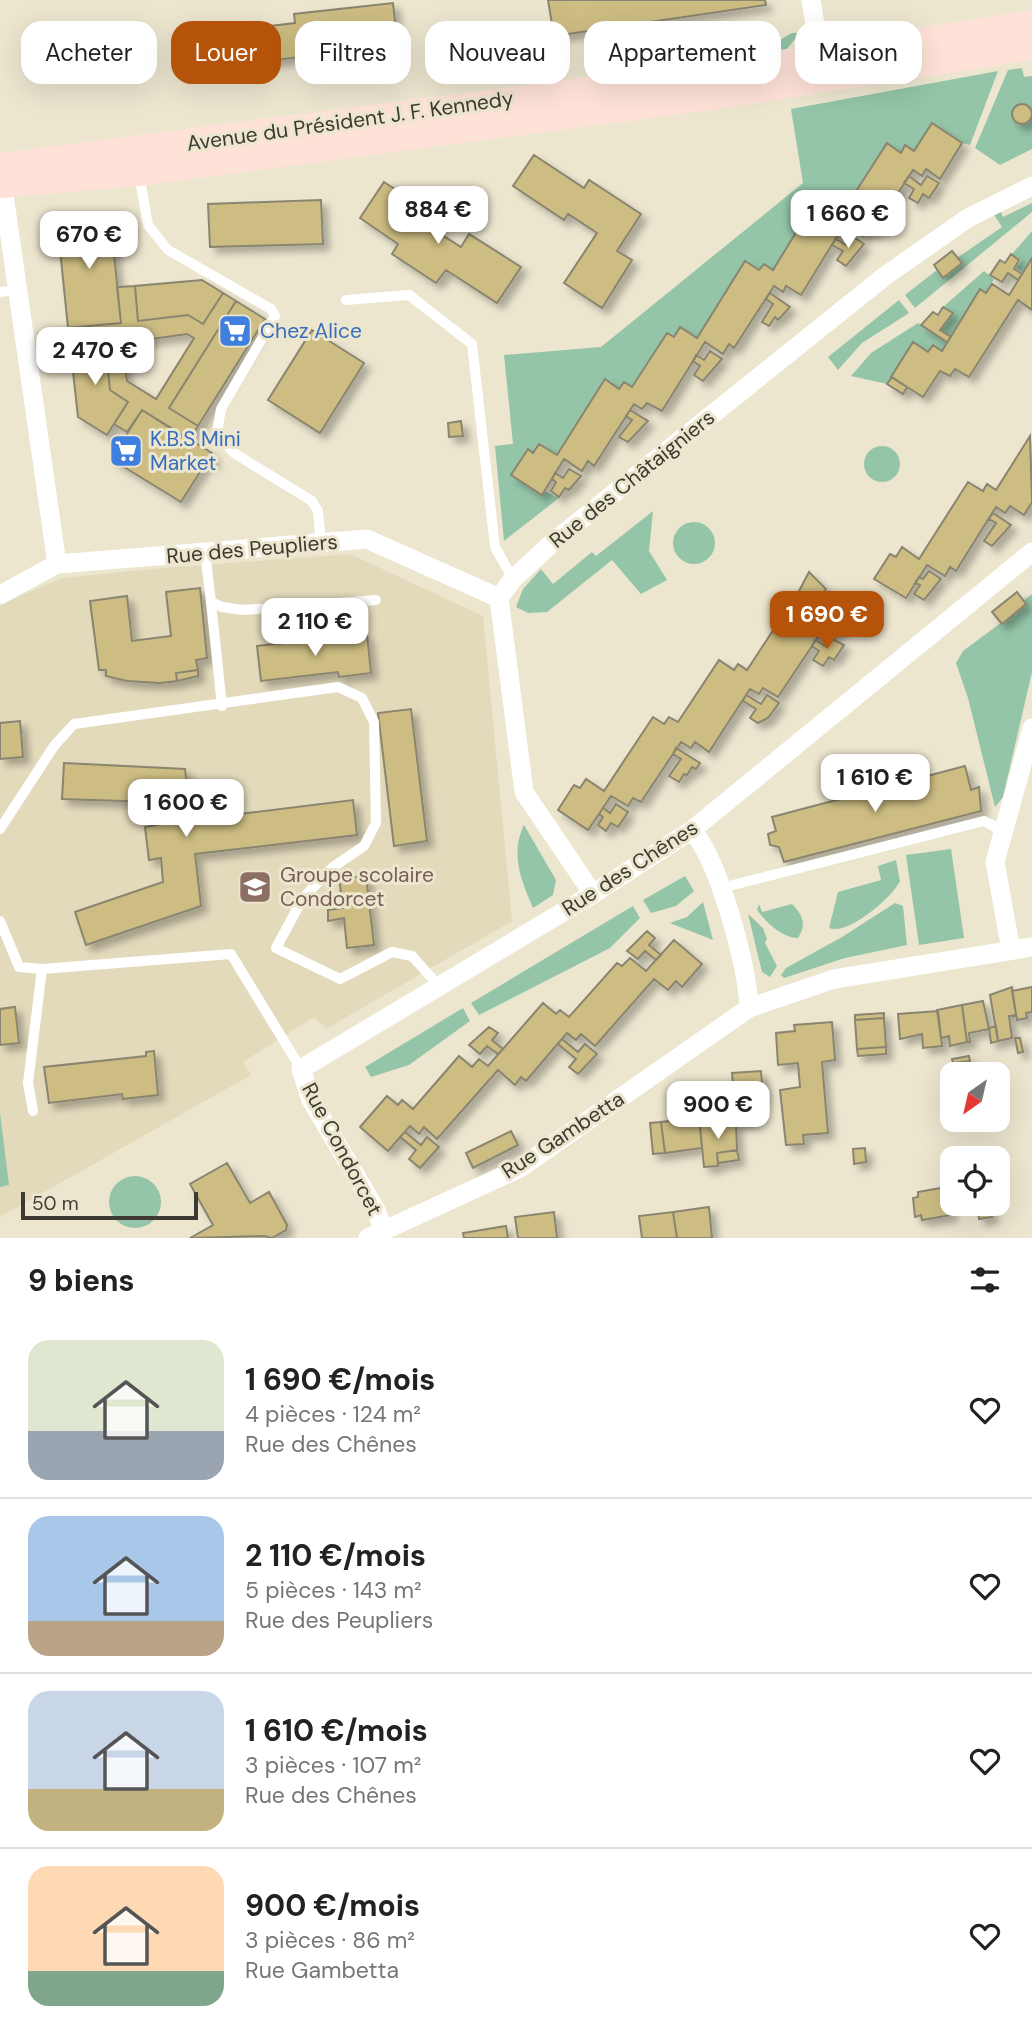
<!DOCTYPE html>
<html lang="fr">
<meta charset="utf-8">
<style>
:root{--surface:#fff;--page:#f6f6f6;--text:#222;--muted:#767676;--line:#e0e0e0;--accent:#b45309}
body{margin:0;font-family:"DM Sans",sans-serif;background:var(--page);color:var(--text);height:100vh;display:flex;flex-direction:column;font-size:26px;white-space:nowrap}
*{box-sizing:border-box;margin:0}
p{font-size:23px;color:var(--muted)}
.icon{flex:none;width:38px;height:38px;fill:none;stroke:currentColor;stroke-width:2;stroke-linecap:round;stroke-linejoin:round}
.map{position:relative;height:1238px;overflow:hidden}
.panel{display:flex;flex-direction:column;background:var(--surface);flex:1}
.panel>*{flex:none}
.hud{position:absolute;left:21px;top:21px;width:990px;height:63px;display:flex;gap:14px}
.needle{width:46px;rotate:214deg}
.fabs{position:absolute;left:940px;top:1062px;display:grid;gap:14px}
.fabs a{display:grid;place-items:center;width:70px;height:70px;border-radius:14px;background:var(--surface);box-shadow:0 7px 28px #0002;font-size:35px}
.scale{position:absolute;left:21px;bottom:18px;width:177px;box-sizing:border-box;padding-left:7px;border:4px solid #3d3a31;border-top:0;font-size:19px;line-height:24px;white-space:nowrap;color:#3d3a31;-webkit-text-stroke:5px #ece6cf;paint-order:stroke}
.price{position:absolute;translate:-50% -60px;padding:0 16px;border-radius:14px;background:#fff;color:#222;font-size:23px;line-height:46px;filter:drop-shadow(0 2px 4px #0008)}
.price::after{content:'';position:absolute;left:50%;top:42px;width:21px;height:16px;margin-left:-10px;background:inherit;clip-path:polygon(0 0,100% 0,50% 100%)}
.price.active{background:var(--accent);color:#fff}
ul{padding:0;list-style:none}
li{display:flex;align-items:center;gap:21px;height:175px;padding:0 28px}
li+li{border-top:2px solid var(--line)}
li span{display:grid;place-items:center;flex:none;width:196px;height:140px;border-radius:21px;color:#555}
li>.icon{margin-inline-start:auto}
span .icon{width:84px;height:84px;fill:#fffc;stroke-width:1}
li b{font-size:30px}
h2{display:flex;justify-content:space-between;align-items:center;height:84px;padding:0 28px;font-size:30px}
.pill{padding:0 24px;border-radius:21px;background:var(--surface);box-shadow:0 7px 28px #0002;font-size:24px;line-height:63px}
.pill.active{background:var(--accent);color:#fff}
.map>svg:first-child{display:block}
.built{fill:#e3dabc}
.green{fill:#94c5a8}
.water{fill:#67b6bc}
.building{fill:#cdbd83;stroke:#8a856f;stroke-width:2;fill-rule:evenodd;filter:url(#shadow)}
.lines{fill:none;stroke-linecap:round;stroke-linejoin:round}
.lane{stroke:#fff;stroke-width:10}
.street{stroke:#fff;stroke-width:19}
.secondary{stroke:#fee2d8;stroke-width:26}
.tree{fill:#6b9276}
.labels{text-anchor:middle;stroke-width:6;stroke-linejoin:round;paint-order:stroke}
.street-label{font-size:21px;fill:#3d3a31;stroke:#ece6cf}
.shop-label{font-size:21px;fill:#366cbe;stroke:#ece6cf;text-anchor:start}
.education-label{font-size:21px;fill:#785e54;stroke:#ece6cf;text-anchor:start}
</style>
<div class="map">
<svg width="1032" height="1238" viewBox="0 0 1032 1238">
<defs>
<filter id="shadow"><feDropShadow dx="6" dy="6" stdDeviation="3.5" flood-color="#0004"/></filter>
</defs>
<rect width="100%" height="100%" fill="#ece6cf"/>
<path class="built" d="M350,554L483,616L512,921L326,1029L314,1017L243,1062L251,1075L0,1217V604L63,578L162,568Z"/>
<path class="green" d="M830,27L854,32L879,28L881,39C862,41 844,43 830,27Z
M792,33H800L786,50L745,61L744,49L771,45Z
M1022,68L1024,77L1032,76V149L1000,165L975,148L1008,70Z
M998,71L970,145L962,143L932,123L914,151L905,146L901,153L886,144L837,221L819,210L813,220L806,217L773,270L764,264L759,270L745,262L697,338L680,327L674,337L667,333L632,387L619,389L605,380L557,455L539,444L533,453L527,449L512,475L559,498L504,541L495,446L513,444L504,355L601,347L803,183L791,109Z
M1032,203V212L915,308L905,295L937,270L943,277L961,264L957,258L1002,227L993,213L1000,210L1003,217Z
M1032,231V258L1023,273L1016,268L1021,260L1012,254Z
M984,271L994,279L986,293L980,290L951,337L940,330L953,314L943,307Z
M899,300L909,313L862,343L838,370L828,357Z
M918,323L947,342L942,351L928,352L913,343L887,384L851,376L871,353Z
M864 464a18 18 0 1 1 36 0a18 18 0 1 1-36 0Z
M653,511L649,551L667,580L641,594L612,560L547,612L528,613L516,607L523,589L541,569L553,584L592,552L596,556Z
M673 543a21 21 0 1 1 42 0a21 21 0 1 1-42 0Z
M1032,594V672L1003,797L995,807L968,698L956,663L963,651L1026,604L1023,601Z
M524,825L556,880L553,895L533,908C521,880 510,854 524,825Z
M951,849L964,938L919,945L906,855Z
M896,860L900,881C892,898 847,936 829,928L838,892L881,880L878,866Z
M685,876L694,891L676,906L651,913L643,900Z
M703,902L713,940L670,923L687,917Z
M895,903L903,906L907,945L845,958L784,978L781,975L786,968L842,937Z
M759,904L762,912L792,904C803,916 807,924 798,938C781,937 767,923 757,910Z
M633,906L640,918L610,948L479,1015L471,1003Z
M748,914L763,928L767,939L765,943L777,966L770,977L762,972Z
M463,1008L470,1021L409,1065L371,1077L365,1067Z
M0,1113L9,1185L0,1187Z
M109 1202a26 26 0 1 1 52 0a26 26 0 1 1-52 0Z"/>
<path class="water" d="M193,24H216L235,30L239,64C221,73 205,75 186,71L183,63L184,31Z"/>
<path class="building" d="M548,0H765L766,5L554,36Z
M393,3L399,59L301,70L300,57L239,64L235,30L295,23L294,14Z
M1012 114a10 10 0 1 1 20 0a10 10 0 1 1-20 0Z
M932,123L962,143L940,179L926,169L922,176L913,170L873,232L869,228L863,236L844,225L801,295L786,286L783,292L774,286L734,348L729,344L723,354L705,342L662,411L647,403L642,409L634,404L594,466L588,461L582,471L564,459L542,495L511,475L528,449L533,453L539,444L557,455L605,379L619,389L624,382L632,387L667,333L674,337L680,327L697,338L745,261L759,270L764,264L773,270L806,216L813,220L819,210L837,221L887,143L901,153L905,145L914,151Z
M534,155L584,188L589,180L641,214L617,251L632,260L602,308L564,283L597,233L568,214L564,220L513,186Z
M909,176L921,185L927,176L939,183L929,198L923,194L918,203L909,198L914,189L904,183Z
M384,182L424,208L417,219L461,247L469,234L521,267L497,303L446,270L436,283L392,254L398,244L360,218Z
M321,200L323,244L210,247L208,204Z
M110,214L121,323L68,328L57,220Z
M852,236L864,244L846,266L837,260L843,251L832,245L836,239L846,245Z
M952,251L962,263L943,278L934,265Z
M1011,254L1019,260L1014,269L1022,274L1018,280L1008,273L1002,282L990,275L1000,260L1005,263Z
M1032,258V310L1018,300L969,377L955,369L950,376L940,371L923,397L891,377L913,342L928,352L933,345L942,351L980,289L986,293L992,284L1009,295Z
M202,280L223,293L203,324L188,315L138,321L135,286Z
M135,286L138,321L188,315L203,324L223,293L236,301L169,408L198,426L189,440L142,410L127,432L114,424L128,402L110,390L105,341L70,344L68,328L121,323L117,287ZM187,334L194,338L156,399L127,381L122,343Z
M770,293L790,307L778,320L775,317L769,326L762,322L773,304L766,299Z
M236,301L265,319L198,426L169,408Z
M943,307L953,313L940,330L951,337L947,342L921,325L933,312L938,315Z
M312,330L364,363L320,433L268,400Z
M105,341L110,390L128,402L107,435L78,417L70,344Z
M710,351L722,359L703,381L694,375L700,366L693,361L696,355L704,360Z
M892,377L907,387L903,394L887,384Z
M142,410L212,453L210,456L214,459L211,464L207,461L181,502L111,459Z
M630,410L648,421L628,442L619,437L632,420L626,416Z
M461,421L463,436L449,437L448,423Z
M1030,436L1032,502L1024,515L1010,506L1005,513L996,507L956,571L950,567L945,576L927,565L906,598L874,579L890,554L896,557L902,547L919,559L968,482L983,491L987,484L996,490Z
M569,469L581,476L569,490L565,488L559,497L551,491L556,482L552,479L555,473L563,478Z
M993,513L1011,525L992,546L984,541L996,523L989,519Z
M929,571L941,579L924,600L914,594L920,585L915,583L919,577L923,579Z
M809,572L826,589L823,593L835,601L839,596L854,606L836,634L831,632L828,637L820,633L828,622L808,609L813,600L799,591Z
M200,588L207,658L196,660L198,670L176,673L177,681L160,683L127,681L106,676V670H99L90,601L127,596L132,641L171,636L166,592Z
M1017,592L1026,604L1002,624L992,612Z
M789,606L803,615L808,609L828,622L778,697L763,688L759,694L750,689L709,752L695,742L691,748L681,742L641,802L633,798L628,806L611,796L588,830L558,810L574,785L580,788L586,779L604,791L653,717L664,724L669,717L678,722L719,660L734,670L738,664L747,670Z
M367,634L371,673L339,677L338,672L261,681L257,646Z
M831,638L844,645L834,660L829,657L823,666L813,660L819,651L812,646L815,640L827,647Z
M198,670V676L177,681L176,673Z
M746,695L761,704L767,695L779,703L768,718L758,723L750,718L756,709L743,701Z
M411,709L427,841L394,846L378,713Z
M20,721L23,757L0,759V723Z
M676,748L700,763L696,769L692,767L687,775L684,774L679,782L669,776L681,759L673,754Z
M64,763L185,769L191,820L353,800L357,835L195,854L201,906L86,945L75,912L163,882L161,858L149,860L145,827L157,825L155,802L62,799Z
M965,766L971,790L979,787L981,811L784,862L779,847L770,845L768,834L776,831L772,817Z
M616,804L628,812L618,827L611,823L606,831L598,825L603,817L599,814L603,808L610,813Z
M366,876L374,945L347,948L344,918L328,921V910L343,908L339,879Z
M647,931L655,938L649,945L661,955L656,960L645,951L638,959L627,951Z
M674,940L702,964L682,987L676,981L668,990L654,979L595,1046L581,1034L576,1040L567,1033L526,1081L521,1077L515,1085L498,1070L437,1139L424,1127L419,1134L410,1126L388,1151L360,1127L387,1096L398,1105L402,1100L413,1109L459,1056L472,1067L479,1059L488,1066L543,1003L556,1014L560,1010L569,1017L617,963L622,966L630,958L646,971Z
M1012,987L1016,1015L1009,1016L1012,1038L998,1041L990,995Z
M1032,987V1012L1026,1013L1027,1018L1017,1020L1012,991Z
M983,1001L989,1029L969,1033L970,1042H967L962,1005Z
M962,1005L967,1042L950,1046L949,1036L941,1038L937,1010Z
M15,1007L19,1043L0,1045V1009Z
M938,1011L942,1046L923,1048L922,1034L900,1039L898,1014Z
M884,1013V1018L855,1020V1015Z
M884,1018L886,1047L857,1049L855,1020Z
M832,1022L835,1060L822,1062L828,1133L803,1135L804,1144L786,1145L780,1090L800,1087L798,1063L778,1065L776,1033L795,1031L794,1025Z
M996,1026L998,1041L991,1043L989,1028Z
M489,1027L498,1033L492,1040L503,1049L498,1054L487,1046L480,1054L469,1045Z
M1015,1038H1020L1023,1052L1018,1053Z
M562,1039L578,1052L585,1044L597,1054L578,1074L569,1067L576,1059L558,1044Z
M886,1047V1054L858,1056L857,1049Z
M154,1051L158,1095L123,1099L122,1094L49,1103L44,1067L146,1056V1052Z
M969,1056L970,1061L953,1063L952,1059Z
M970,1061V1066L954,1069L953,1063Z
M761,1071L763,1096L734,1098L732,1073Z
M749,1097L750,1119L735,1120L734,1098Z
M699,1118L702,1148L665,1153L661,1122Z
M661,1122L665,1153L653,1154L650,1123Z
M736,1122L737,1150L717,1153L718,1166L704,1167L700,1126Z
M511,1131L518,1145L473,1168L466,1153Z
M405,1132L421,1145L427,1137L439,1147L420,1168L409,1159L416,1150L400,1137Z
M865,1148L866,1162L854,1164L853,1149Z
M737,1150L739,1160L718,1163L717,1153Z
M227,1163L250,1203L269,1192L287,1225L286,1230L272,1238L264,1236L190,1238L213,1225L190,1184Z
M946,1187L951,1215L922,1220L921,1215L915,1217L913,1198L918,1197V1192Z
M977,1204H990L992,1217L979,1219Z
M709,1207L712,1238H677L673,1212Z
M554,1212L557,1238H518L515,1217Z
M673,1212L677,1238H642L639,1216Z
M506,1226L508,1238H464L463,1233Z"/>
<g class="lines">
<path class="lane" d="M139,174L148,225L168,250L271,309L275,316L221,409L217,432L234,453L312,501L318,511L321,543
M0,292L16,290
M346,300L409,295L472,344L495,547L513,579
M205,553L211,602L222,607L243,610L376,600
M211,602L222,706
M0,829L54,746L74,724L338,687L362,698L374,722L376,823L364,846L333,867L303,898L276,948L340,979L392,952L412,956L439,986
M721,888L984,821L1003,831
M0,921L19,967L42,969
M33,1111L28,1083L42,969L231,954L301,1069"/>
<path class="street" d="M811,0L822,68
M1,174L57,564
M0,595L57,564L367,539L499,598
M692,830C720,863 747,965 749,1008
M593,894L524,792L499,598L513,579L552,543L885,276L968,218L1032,186
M1011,950L995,862L1032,728
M383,1229L376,1210L311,1100L301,1069L593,894L692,830L1032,552
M368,1238L520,1168L749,1008L834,979L1032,947"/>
<path class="secondary" d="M0,166L704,75L1032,23
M0,185L139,173L711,97L1032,47"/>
</g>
<circle class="tree" cx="509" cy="47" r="9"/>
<defs>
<symbol id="supermarket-square" viewBox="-11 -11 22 22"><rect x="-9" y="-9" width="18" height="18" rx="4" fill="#3f7fe0" stroke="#ece6cf"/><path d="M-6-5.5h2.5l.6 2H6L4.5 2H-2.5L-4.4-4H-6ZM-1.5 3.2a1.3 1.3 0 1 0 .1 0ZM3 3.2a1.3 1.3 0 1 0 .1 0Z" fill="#fff"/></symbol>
<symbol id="school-square" viewBox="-11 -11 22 22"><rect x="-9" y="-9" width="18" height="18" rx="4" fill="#8d6e63" stroke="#ece6cf"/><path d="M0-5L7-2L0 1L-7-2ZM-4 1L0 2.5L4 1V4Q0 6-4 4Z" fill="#fff"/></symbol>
</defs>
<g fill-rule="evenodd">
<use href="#supermarket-square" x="216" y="312" width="38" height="38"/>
<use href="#supermarket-square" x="107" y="432" width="38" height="38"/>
<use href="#school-square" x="236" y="868" width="38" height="38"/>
</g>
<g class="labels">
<g class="street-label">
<text transform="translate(350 121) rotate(-8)" y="7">Avenue du Président J. F. Kennedy</text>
<text transform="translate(632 479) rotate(-39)" y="7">Rue des Châtaigniers</text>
<text transform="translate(252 549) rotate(-5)" y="7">Rue des Peupliers</text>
<text transform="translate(630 868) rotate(-33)" y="7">Rue des Chênes</text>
<text transform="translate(563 1135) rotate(-33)" y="7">Rue Gambetta</text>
<text transform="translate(342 1149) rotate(62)" y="7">Rue Condorcet</text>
</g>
<g class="shop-label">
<text x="260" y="338">Chez Alice</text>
<text x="150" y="446">K.B.S Mini<tspan x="150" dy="24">Market</tspan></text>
</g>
<g class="education-label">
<text x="280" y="882">Groupe scolaire<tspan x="280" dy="24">Condorcet</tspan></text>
</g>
</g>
</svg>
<div class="fabs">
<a><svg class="needle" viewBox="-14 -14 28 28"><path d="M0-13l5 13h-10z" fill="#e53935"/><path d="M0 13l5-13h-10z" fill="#767676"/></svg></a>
<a><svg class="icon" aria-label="locate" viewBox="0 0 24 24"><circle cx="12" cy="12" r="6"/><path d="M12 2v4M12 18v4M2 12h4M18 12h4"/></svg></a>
</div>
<div class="scale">50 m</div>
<b class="price" style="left:438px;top:246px">884 €</b>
<b class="price" style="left:848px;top:250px">1 660 €</b>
<b class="price" style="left:89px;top:271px">670 €</b>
<b class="price" style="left:95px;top:387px">2 470 €</b>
<b class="price active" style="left:827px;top:651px">1 690 €</b>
<b class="price" style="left:315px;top:658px">2 110 €</b>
<b class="price" style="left:875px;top:814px">1 610 €</b>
<b class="price" style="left:186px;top:839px">1 600 €</b>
<b class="price" style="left:718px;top:1141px">900 €</b>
<div class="hud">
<a class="pill">Acheter</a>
<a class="pill active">Louer</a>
<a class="pill">Filtres</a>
<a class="pill">Nouveau</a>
<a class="pill">Appartement</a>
<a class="pill">Maison</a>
</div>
</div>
<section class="panel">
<h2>9 biens<svg class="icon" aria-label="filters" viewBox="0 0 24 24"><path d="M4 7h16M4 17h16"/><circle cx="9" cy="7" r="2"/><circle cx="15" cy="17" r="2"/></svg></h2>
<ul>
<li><span style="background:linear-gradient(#dfe7d0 65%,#9aa5b1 0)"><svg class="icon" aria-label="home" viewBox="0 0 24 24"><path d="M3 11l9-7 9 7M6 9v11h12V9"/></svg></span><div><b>1 690 €/mois</b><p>4 pièces · 124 m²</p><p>Rue des Chênes</p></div><svg class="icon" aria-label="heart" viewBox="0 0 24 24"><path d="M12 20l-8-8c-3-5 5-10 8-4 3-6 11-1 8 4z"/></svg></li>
<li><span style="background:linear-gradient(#a9c7e8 75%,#b9a48a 0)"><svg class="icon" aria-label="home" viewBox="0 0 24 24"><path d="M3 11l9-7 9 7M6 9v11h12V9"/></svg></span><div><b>2 110 €/mois</b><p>5 pièces · 143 m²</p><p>Rue des Peupliers</p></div><svg class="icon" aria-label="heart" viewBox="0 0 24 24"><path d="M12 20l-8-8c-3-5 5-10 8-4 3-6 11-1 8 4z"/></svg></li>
<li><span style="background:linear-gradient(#c9d6e8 70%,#c2b280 0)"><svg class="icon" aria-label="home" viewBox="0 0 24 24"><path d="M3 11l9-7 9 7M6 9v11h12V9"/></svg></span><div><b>1 610 €/mois</b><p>3 pièces · 107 m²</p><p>Rue des Chênes</p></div><svg class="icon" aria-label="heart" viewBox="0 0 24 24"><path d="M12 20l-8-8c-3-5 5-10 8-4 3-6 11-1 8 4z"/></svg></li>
<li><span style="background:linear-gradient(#ffd9b3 75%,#7fa58c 0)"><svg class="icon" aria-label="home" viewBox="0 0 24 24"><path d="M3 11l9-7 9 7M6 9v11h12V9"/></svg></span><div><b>900 €/mois</b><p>3 pièces · 86 m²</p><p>Rue Gambetta</p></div><svg class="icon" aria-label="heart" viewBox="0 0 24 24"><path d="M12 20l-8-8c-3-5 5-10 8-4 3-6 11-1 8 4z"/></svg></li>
</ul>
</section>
